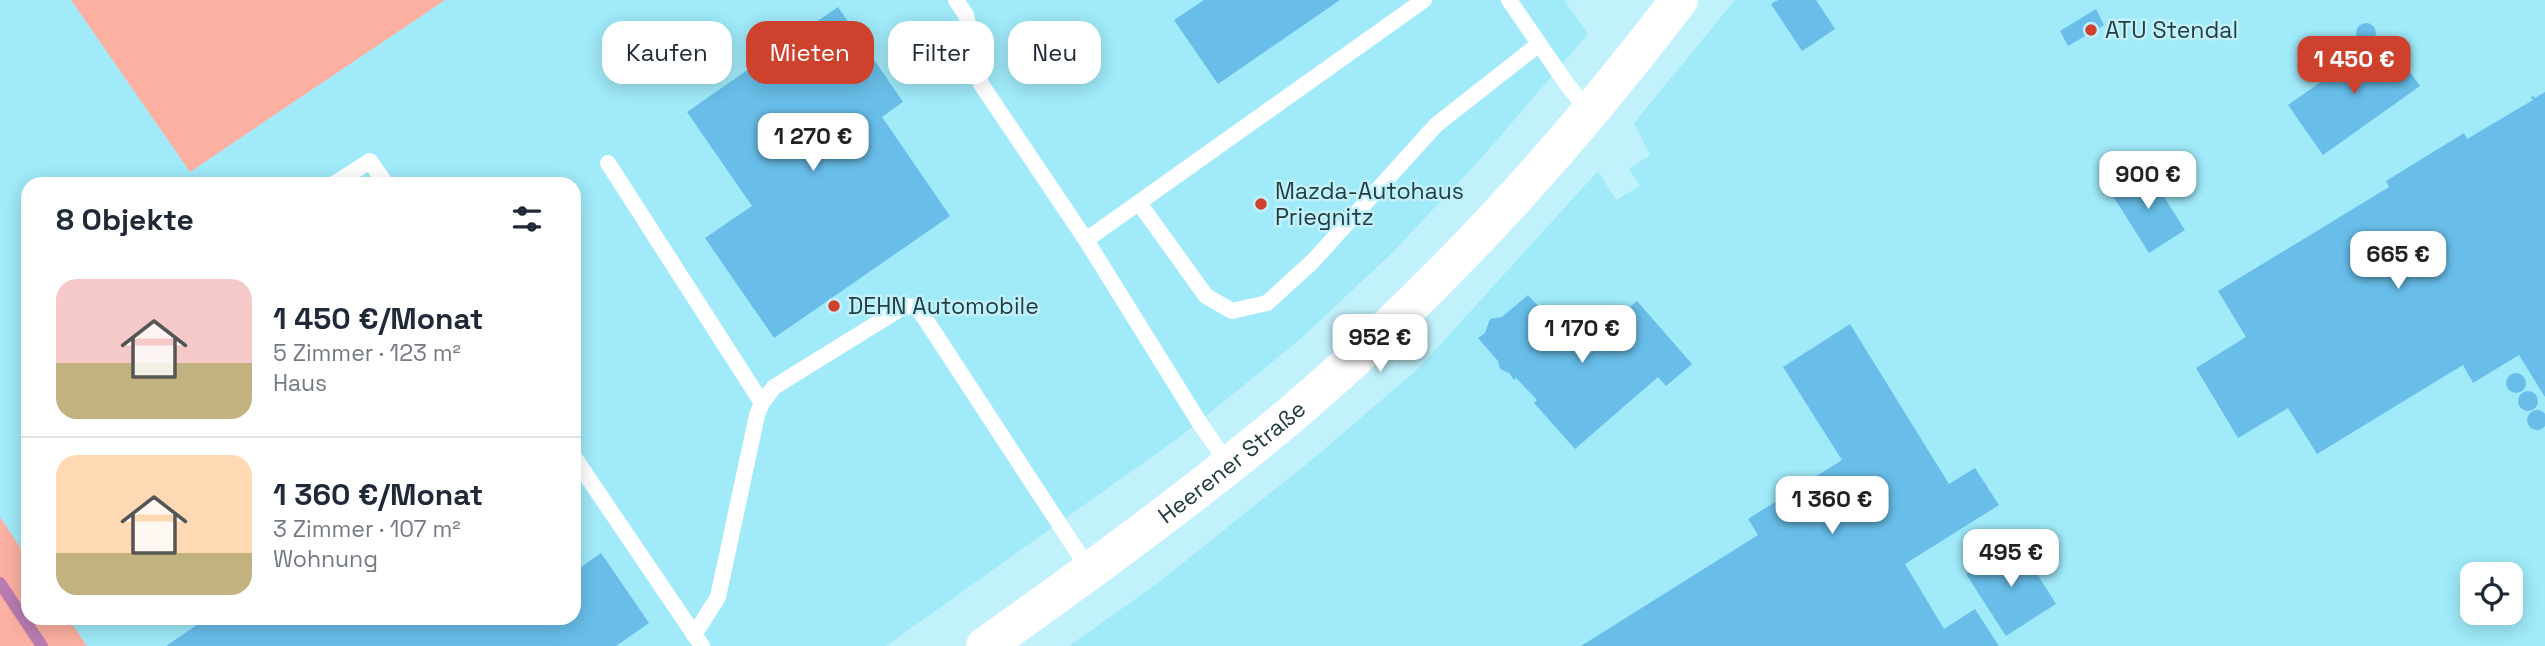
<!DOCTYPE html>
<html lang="de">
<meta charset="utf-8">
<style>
:root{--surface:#fff;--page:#f6f6f7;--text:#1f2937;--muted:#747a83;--line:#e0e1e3;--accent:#ce422d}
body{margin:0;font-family:"Space Grotesk",sans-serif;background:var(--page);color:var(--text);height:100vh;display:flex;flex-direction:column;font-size:26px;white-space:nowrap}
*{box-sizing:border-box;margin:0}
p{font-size:23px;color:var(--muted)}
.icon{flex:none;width:38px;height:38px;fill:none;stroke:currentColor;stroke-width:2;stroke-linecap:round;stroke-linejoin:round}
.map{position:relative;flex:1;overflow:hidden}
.side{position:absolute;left:21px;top:177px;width:560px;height:448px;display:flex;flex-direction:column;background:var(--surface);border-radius:21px;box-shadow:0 4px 18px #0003}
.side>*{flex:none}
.banner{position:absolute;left:602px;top:21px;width:665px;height:63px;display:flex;gap:14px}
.buttons{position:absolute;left:2460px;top:562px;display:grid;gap:14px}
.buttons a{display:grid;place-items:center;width:63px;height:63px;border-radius:14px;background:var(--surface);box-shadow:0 4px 18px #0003;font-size:35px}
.price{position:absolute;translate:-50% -60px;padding:0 16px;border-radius:14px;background:#fff;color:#222;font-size:23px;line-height:46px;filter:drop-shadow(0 2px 4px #0008)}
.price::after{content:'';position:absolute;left:50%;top:42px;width:21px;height:16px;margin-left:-10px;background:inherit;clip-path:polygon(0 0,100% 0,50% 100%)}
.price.selected{background:var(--accent);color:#fff}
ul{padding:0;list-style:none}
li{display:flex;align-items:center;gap:21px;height:175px;padding:0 35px}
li+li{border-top:2px solid var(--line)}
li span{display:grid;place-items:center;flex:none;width:196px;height:140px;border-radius:21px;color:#555}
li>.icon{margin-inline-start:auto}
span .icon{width:84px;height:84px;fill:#fffc;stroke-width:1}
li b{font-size:30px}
h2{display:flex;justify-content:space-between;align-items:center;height:84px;padding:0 35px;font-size:30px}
.chip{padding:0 24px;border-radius:21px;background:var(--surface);box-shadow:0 4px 18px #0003;font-size:24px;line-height:63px}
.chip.selected{background:var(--accent);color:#fff}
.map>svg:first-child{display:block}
.built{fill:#a0eaf9;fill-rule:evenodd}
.green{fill:#fbb0a1}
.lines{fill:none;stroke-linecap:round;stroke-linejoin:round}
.stream{stroke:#b97cb1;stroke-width:12}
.building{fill:#68bee9}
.lane{stroke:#fff;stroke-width:16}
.secondary{stroke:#fff;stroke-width:38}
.poi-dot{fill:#ce422d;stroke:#c1f2fc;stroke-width:2.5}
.labels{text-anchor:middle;stroke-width:5;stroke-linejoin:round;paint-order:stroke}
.poi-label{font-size:23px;fill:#233d42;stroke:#c1f2fc;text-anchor:start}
.street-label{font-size:23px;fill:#233d42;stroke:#c1f2fc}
</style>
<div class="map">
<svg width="2545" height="646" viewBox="0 0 2545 646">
<rect width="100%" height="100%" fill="#c1f2fc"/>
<path class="built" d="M0,0H71L190,172L445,0H1564L1588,34L1484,155L1392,253L1297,342L1181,436L886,646H87L68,618H574V184H28V559L0,517Z
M1735,0H2545V646H1069L1158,583L1313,459L1420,367L1598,171L1616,200L1640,186L1629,169L1650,155L1634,123ZM2473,574H2511V612H2473Z"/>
<path class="green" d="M71,0H445L190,172Z
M0,517L28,559V618H68L87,646H0Z"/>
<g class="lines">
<path class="stream" d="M0,583L42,646"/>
</g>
<path class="building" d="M1204,0H1340L1218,84L1174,20Z
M1778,0H1816L1835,29L1802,51L1771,4Z
M838,7L903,102L882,117L950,216L774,338L705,238L752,206L687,112Z
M2096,9L2104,25L2068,46L2060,31Z
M2356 33a10 10 0 1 1 20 0a10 10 0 1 1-20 0Z
M2385,37L2420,86L2323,155L2288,105Z
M2336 48a10 10 0 1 1 20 0a10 10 0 1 1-20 0Z
M2545,92V397L2519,355L2473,383L2463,365L2317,454L2288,408L2238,438L2196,368L2246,337L2218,291L2389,187L2386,181L2464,133L2467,139L2533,100L2531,97L2533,96L2535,98Z
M2147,170L2185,230L2149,253L2111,193Z
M1528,295L1561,331L1576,332L1575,346L1584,359L1617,330L1611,323L1637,301L1692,364L1666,386L1658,377L1575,449L1534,403L1537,400L1516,378L1514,380L1509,373L1500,369L1498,361L1478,338L1485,333L1490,319L1502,317Z
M1850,324L1949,484L1975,468L1999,505L1905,564L1944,629L1975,609L1999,646H1581L1758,535L1748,519L1842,460L1783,367Z
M2506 383a10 10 0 1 1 20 0a10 10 0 1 1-20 0Z
M2518 401a10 10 0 1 1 20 0a10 10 0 1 1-20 0Z
M2527 420a10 10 0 1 1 20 0a10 10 0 1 1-20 0Z
M2017,542L2056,604L2006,636L1966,574Z
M601,553L649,623L616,646H166L207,618H574V572Z"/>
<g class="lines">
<path class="lane" d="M956,0L966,15L981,84L1086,240L1201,425L1229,465
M1509,0L1566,83L1589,112
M608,163L762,403
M334,184L370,161L386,184
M1139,203L1206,296L1232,311L1267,303L1313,261L1436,125L1539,44
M1086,240L1424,0
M574,457L702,646
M694,635L718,597L757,415L762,403L774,387L905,306L915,307L922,314L1090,571"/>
<path class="secondary" id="s1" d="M985,646C1090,572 1194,496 1293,413C1437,290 1565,150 1679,0"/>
</g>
<g class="poi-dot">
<circle cx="2091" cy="30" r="7"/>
<circle cx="1261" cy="204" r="7"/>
<circle cx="834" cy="306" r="7"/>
</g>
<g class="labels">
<g class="poi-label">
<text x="2105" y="38">ATU Stendal</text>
<text x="1275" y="199">Mazda-Autohaus<tspan x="1275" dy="26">Priegnitz</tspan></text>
<text x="848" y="314">DEHN Automobile</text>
</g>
<g class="street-label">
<text dy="8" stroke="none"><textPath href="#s1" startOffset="308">Heerener Straße</textPath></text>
</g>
</g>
</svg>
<div class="buttons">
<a><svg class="icon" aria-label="locate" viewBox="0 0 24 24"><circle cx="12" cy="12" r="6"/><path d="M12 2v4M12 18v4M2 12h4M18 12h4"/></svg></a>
</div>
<b class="price selected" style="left:2354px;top:96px">1 450 €</b>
<b class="price" style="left:813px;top:173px">1 270 €</b>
<b class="price" style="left:2148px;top:211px">900 €</b>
<b class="price" style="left:2398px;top:291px">665 €</b>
<b class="price" style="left:1582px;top:365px">1 170 €</b>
<b class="price" style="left:1380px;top:374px">952 €</b>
<b class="price" style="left:1832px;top:536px">1 360 €</b>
<b class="price" style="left:2011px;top:589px">495 €</b>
<div class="banner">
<a class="chip">Kaufen</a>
<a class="chip selected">Mieten</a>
<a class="chip">Filter</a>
<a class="chip">Neu</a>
</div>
<section class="side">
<h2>8 Objekte<svg class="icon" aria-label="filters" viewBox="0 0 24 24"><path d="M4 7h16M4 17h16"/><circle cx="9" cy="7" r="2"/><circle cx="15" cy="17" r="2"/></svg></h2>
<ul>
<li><span style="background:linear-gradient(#f6c9c9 60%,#c2b280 0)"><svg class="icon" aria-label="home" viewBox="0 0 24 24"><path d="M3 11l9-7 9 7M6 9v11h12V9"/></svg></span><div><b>1 450 €/Monat</b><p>5 Zimmer · 123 m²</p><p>Haus</p></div></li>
<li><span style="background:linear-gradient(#ffd9b3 70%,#c2b280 0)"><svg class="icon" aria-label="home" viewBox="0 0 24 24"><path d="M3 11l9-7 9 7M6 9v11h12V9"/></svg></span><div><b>1 360 €/Monat</b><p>3 Zimmer · 107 m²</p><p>Wohnung</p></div></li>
</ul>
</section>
</div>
